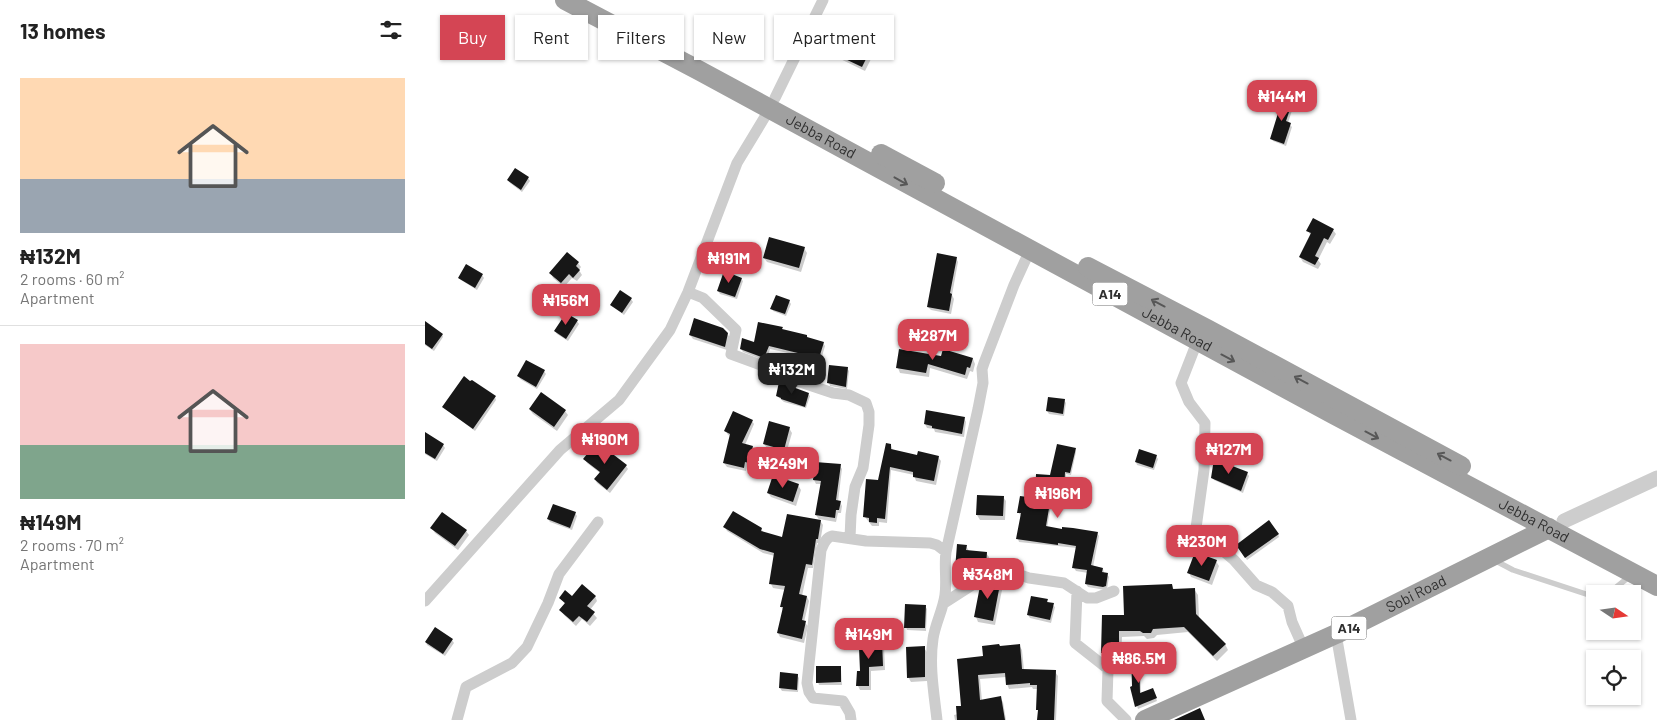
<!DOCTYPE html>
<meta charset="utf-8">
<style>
:root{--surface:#fff;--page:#f6f6f6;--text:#222;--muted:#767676;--line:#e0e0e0;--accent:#d44554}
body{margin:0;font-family:Barlow,sans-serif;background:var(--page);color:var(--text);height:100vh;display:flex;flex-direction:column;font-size:19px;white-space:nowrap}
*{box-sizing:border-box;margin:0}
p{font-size:16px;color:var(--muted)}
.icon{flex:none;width:28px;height:28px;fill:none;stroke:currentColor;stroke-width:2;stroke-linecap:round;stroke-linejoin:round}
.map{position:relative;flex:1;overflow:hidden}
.drawer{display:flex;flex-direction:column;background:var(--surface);width:425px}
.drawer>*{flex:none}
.top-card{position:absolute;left:15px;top:15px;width:475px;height:45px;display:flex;gap:10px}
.needle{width:32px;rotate:103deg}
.controls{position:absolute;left:1161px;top:585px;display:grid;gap:10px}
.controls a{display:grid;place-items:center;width:55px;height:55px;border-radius:0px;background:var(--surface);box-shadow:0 1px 4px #0004;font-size:25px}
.price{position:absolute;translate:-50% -42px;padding:0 11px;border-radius:10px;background:var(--accent);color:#fff;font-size:16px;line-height:32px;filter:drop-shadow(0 1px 2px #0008)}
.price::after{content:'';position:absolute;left:50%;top:30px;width:15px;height:11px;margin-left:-8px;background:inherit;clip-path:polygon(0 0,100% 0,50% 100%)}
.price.active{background:#222;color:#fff}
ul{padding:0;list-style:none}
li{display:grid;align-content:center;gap:10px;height:265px;padding:0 20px}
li+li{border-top:1px solid var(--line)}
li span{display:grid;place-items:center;height:155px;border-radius:0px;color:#555}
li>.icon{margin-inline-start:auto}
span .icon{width:90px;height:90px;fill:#fffc;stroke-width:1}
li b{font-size:21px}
h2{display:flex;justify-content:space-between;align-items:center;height:60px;padding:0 20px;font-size:21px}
.chip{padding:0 18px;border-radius:0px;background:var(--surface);box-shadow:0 1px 4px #0004;font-size:18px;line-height:45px}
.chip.active{background:var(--accent);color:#fff}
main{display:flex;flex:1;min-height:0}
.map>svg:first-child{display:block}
.shadow{fill:#0003}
.building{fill:#171717}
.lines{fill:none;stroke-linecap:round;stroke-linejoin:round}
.service{stroke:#cdcdcd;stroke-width:5.5}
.minor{stroke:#cdcdcd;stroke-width:11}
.tertiary{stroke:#cdcdcd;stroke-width:15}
.trunk{stroke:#a0a0a0;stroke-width:20}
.oneway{stroke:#575757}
.labels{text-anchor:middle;stroke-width:5;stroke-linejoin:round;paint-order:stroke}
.shield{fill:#fff;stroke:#6e6e6e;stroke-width:1}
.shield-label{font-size:14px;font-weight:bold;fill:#303030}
.street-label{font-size:15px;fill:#303030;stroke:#fff}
</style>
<main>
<section class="drawer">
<h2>13 homes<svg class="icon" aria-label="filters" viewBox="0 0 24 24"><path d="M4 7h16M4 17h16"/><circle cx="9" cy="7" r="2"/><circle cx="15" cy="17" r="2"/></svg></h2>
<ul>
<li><span style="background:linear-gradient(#ffd9b3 65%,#9aa5b1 0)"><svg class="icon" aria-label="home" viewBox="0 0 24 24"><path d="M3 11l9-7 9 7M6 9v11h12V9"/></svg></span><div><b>₦132M</b><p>2 rooms · 60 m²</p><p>Apartment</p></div></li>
<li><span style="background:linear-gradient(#f6c9c9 65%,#7fa58c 0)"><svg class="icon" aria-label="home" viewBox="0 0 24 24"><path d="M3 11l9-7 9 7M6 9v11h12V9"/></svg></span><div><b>₦149M</b><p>2 rooms · 70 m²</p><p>Apartment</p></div></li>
</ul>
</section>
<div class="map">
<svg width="1232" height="720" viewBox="0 0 1232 720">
<rect width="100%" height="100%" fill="#fff"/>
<path class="shadow" d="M398,47L445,50L448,55L440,71L401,52Z
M867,101L869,104L863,123L867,127L861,146L848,141L846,138Z
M103,178L105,181L97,192L85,183L83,180Z
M908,230L911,234L905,244L902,242L893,260L896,264L893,269L878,262L875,257L886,236L883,231Z
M379,248L382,253L376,272L342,262L339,258Z
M531,258L533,262L527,295L529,299L526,314L506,310L503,307Z
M153,263L156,267L154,270L157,275L152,281L147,278L139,287L128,278L126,273Z
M57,275L59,278L52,290L36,280L34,278Z
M316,279L318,281L312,299L295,294L293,291Z
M206,299L208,302L199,315L186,305Z
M364,301L366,304L361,316L348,311L347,309Z
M152,321L154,324L143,341L132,334L130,331Z
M0,327L17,334L18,337L9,351L0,345Z
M358,330L382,336L383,339L398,343L400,346L393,370L381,367L379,364L381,357L345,349L341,361L318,352L316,349Z
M302,333L305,338L302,350L268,339L265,335Z
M516,357L548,359L550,364L548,372L545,371L542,379L505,368L504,377L475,373L473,368Z
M422,368L424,371L422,389L405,386L404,383Z
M119,371L121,374L112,389L95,379L94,376Z
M383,394L385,396L381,408L359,402L352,396Z
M70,397L71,400L50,431L18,407Z
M639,400L641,403L639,416L624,414L622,411Z
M105,410L140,411L143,415L132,431L108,414Z
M502,411L539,418L541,422L539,437L510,432L509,429L502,428L500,424Z
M327,421L329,424L320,445L327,447L329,451L326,466L322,465L321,471L302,467L299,463L306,436L303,435L301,431Z
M364,428L367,433L361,454L342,448L339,444Z
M0,437L18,445L20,448L12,461L0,454Z
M466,445L468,451L493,456L513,457L516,461L511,485L491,481L489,475L466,470L462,523L454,522V526H447L440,517L454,481Z
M650,449L651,452L646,475L641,474L640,494H628L622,528L672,533L674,536L668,567L678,569L679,573L682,574L684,577L682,589L680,590L663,587L661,584L663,573L651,571L649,568L652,548L594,542L593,539L596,516L593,512L611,500L626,476Z
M714,451L731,456L733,459L729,470L712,465L711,462Z
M160,459L201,466L203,469L185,493L172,483L170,479L175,473L162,463Z
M415,466L417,469L413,502H415L417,506L416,513H413L411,522L394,519L398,525L395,543H392L388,568H383L377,596L382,597L384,601L379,622L383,626L379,643L355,637L353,633L358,610L356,607L360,590L348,588L346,584L350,556L338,553L302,531L300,527L336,529L339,533L358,539L395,521L391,515L396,484H391L389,480Z
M822,473L824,476L818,493L789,480L787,477Z
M373,485L376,490L371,506L346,497L343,493Z
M553,496L578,497L581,501L580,520H555L552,515Z
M150,513L152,516L147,530L125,522L123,519Z
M7,528L41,531L44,535L33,550L10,533Z
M853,534L854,537L822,560L813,546Z
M541,546L544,551L561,553L564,557L563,571L551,575L534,574L531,569Z
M791,561L794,566L787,585L766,577L764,573Z
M575,580L578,585L570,625L553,622L551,617Z
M747,585L749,590L769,589L773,595L774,618L800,644L803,650L792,661L763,632L732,635L729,638L722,639L719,636L697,637L696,659L681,658L677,653L700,616Z
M170,596L172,601L165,610L172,618L165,626L157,619L151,626L139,615L136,610L141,605L135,598Z
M622,601L630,607L626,623L605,618L603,615Z
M500,606L502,609L501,631L482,630L481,627Z
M27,640L29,643L20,656L2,645L1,642Z
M456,641L459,645L460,670L446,671V690H435L433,686L436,672Z
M594,645L597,650L599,670L630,672L633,676L631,720H613V689H608L607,687L584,689L582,684L581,677L555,679L557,701L575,698L578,702L581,720H530L529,715L533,714L538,707L559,658Z
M499,648L502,652V681L486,682L483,677Z
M713,653L715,656L716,694L729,692L732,701L713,709L706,688L708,687Z
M415,667L416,670L417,685H394L393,682Z
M356,674L372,675L374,678L373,692L357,691L355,688Z"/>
<path class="building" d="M406,29L446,49L437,67L397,48Z
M858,97L868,100L861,121L866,123L859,144L845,139Z
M90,168L104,177L96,190L82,180Z
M888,218L909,229L903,240L899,238L890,256L894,258L890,265L874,257L886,233L881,231Z
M344,237L380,247L374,268L338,258Z
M142,252L154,262L151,266L155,270L148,278L144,274L136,283L124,273Z
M512,253L532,257L525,293L527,294L524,311L502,307Z
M41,264L58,274L50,288L33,278Z
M299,271L317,278L310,297L292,291Z
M195,290L207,298L197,313L185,305Z
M351,295L365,300L360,314L345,309Z
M141,313L153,320L141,339L129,331Z
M269,318L298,328L303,333L300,347L264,335Z
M0,321L18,334L7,349L0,344Z
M333,322L358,327L357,329L382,335V337L399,342L391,368L378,364L381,355L344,346L339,358L315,349L317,338L329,342Z
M474,349L516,356L518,349L548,358L545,368L542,367L540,375L503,364L501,373L471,368Z
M101,360L120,370L111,387L92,376Z
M404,365L423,367L421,387L402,383Z
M39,376L45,381L47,380L71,396L48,429L17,407Z
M354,382L384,393L380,407L356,399V398L351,396Z
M116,392L141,410L129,427L104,409Z
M623,397L640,399L638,414L621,411Z
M501,410L540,417L537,434L507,428V426L499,424Z
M308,411L328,420L317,443L328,446L324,463L320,462L319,468L298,463L305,434L299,431Z
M344,421L365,427L359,450L338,444Z
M0,432L19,444L10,459L0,453Z
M172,442L202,465L182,490L169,479L175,472L158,459Z
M461,443L466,444V449L492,455L493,451L514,456L509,481L488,477V472L465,467L460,519L452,518V523L444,522V518L438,517L441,479L453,480Z
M632,444L651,448L645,473L640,472L639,492L627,491L621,526L637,529V527L648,528L673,532L666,565L678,568L677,572L683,573L681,586L678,587L660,584L662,570L647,568L651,546L633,543V545L591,539L596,513H592L595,496L610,498L611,474L625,475Z
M714,449L732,455L728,468L710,462Z
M789,459L823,472L816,491L786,478Z
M390,462L416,464L411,500L416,501L414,510H411L410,518L390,515L396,481L388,480Z
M348,475L374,484L368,502L342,493Z
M552,495L579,496L578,516L551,515Z
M128,504L151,512L145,528L122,519Z
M308,511L337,528L336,531L357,537L362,514L396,520L393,539H391L387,565L381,564L374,594L382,596L377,620L381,621L377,639L352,633L358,607H355L360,586L344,584L349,553L335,549L298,527Z
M17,512L42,530L30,546L5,528Z
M844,520L854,534L820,558L811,545Z
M532,544L542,545L541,550L562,552L561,566L548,571L530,570Z
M770,552L792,560L784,581L762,573Z
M572,578L576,579L568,621L549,617L555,586L557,583Z
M157,584L171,596L162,606L170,612L162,622L154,616L148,622L134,610L140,603L134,598L140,590L147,596Z
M747,584L748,589L770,588L771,614L801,644L788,656L759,627L728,629L726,633H718L715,631H694V653H676L677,615H699L698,586Z
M606,596L623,599L622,602L629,603L625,620L602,615Z
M480,604L501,605L500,628H479Z
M10,627L28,639L18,654L0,642Z
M457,640L458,666L444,667V686H431L432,671H435L434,648H436V641Z
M574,644L575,646L595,644L597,669L631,670L629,720H612L613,710H611L612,685H605V683L581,685L580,673L553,675L555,700L576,696L580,720H532L531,706H536L532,659L558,656L557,646Z
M500,646V677L482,678L481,647Z
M706,652H714L715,693L728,688L732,698L710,707L705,687L707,686Z
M391,666H416V682L391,683Z
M355,672L373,674L372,690L354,688Z
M775,708L780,720H749Z"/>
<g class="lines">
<path class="service" d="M1069,560L1088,570L1170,597
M1183,594L1205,576"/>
<path class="minor" d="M350,98L398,0
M263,292L278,298L311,330L306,354L344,368L363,378L408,393L424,395L441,403L444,412V425L438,468L430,487L426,515L425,538
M772,342L756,383L764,402L780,423L779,470L771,528L809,560L831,585L847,592L863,606L867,622L879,649
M652,591L650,643L683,669L682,701L701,720
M0,601L135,450L194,400L245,330L263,292L312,163L344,110
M519,603L547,585L552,577L574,570L583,571L604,578L639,583L662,598H671L689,591
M911,634L926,720
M32,720L41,687L87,663L102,647L123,603L134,574L173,522
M426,720L425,713L418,701L388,698L384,692L382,683L396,550C399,544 400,538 407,536L441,541L505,543L512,545L521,552
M512,720C509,693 504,666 508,639C510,624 518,610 520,595C522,581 519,566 521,552L553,409L558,383L557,369L559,363L589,285L605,250"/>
<path class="tertiary" d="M1139,521L1232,478"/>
<g class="trunk">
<path id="s1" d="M140,0L275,71L908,414L1232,586"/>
<path d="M456,154L510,183"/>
<path d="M663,267L782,329L1036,466"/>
<path id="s2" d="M720,720L911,634L1124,528"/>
</g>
</g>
<defs><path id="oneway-shaft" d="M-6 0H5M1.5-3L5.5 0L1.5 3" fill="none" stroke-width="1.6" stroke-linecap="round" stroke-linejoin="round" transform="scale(1.25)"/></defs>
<g class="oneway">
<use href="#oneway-shaft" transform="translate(476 181) rotate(29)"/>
<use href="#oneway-shaft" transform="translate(733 303) rotate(-152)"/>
<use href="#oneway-shaft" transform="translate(803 358) rotate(28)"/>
<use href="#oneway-shaft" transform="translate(876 380) rotate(-152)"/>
<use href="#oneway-shaft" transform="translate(947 435) rotate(28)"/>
<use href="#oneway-shaft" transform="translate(1019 457) rotate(-152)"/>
</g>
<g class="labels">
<g class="shield">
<rect x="667.5" y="282.5" width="35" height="23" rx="4"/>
<rect x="906.5" y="616.5" width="35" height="23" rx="4"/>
</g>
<g class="shield-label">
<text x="685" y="299">A14</text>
<text x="924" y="633">A14</text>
</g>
<g class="street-label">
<text dy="5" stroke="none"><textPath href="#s1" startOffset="290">Jebba Road</textPath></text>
<text dy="5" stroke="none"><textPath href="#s1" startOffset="695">Jebba Road</textPath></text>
<text dy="5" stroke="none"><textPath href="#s1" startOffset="1100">Jebba Road</textPath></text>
<text dy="5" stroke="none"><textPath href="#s2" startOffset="299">Sobi Road</textPath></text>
</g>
</g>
</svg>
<div class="controls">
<a><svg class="needle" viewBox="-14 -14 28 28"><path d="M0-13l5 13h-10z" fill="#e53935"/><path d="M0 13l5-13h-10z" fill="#767676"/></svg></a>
<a><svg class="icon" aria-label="locate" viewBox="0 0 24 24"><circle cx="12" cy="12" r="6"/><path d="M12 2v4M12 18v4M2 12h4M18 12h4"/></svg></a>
</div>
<b class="price" style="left:857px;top:122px">₦144M</b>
<b class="price" style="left:304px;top:284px">₦191M</b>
<b class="price" style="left:141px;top:326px">₦156M</b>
<b class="price" style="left:508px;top:361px">₦287M</b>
<b class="price active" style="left:367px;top:395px">₦132M</b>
<b class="price" style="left:180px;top:465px">₦190M</b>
<b class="price" style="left:804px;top:475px">₦127M</b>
<b class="price" style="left:358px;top:489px">₦249M</b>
<b class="price" style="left:633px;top:519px">₦196M</b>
<b class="price" style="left:777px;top:567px">₦230M</b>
<b class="price" style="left:563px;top:600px">₦348M</b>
<b class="price" style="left:444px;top:660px">₦149M</b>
<b class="price" style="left:714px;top:684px">₦86.5M</b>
<div class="top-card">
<a class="chip active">Buy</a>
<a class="chip">Rent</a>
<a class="chip">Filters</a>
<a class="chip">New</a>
<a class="chip">Apartment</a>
</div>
</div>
</main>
